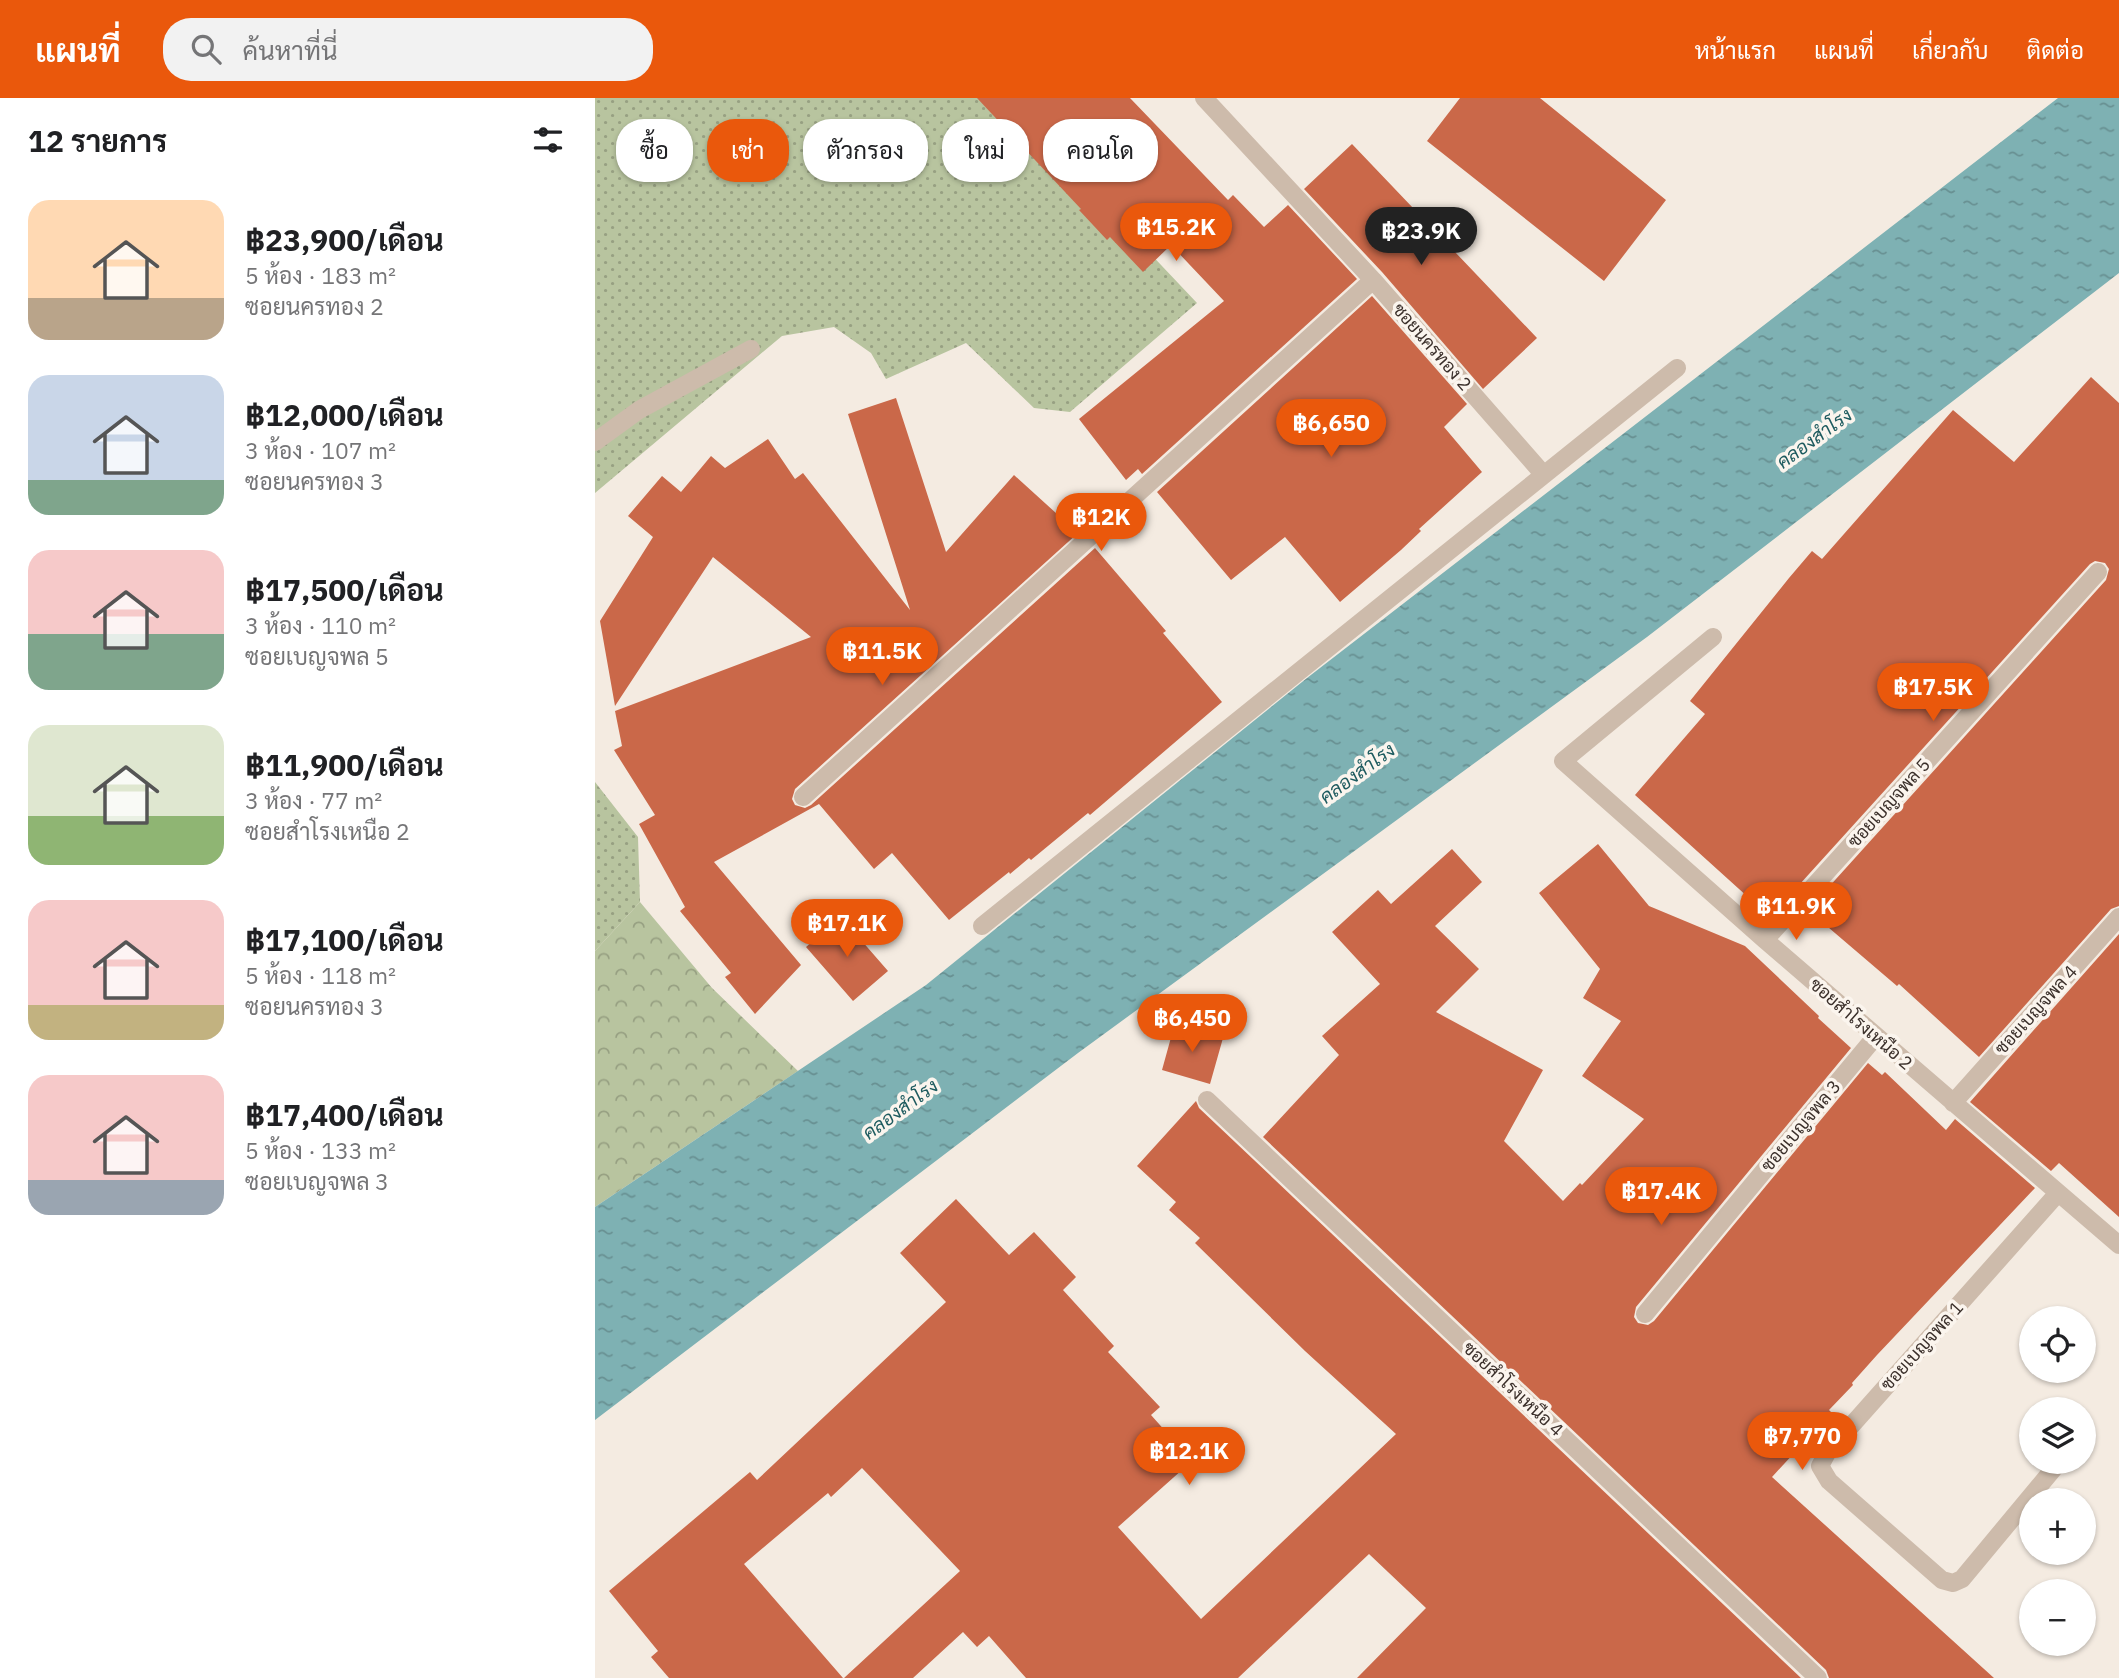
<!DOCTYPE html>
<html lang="th">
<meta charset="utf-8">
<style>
:root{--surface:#fff;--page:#f2f2f2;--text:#202124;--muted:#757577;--accent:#ea580c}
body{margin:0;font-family:"IBM Plex Sans",Sarabun,sans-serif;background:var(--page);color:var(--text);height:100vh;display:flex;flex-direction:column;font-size:26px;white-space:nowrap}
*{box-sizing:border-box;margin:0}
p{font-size:23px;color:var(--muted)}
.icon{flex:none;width:38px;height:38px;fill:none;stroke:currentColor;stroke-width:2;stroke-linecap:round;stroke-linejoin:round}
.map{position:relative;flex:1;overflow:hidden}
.panel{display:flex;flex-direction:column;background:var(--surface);width:595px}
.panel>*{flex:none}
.hud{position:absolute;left:21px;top:21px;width:665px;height:63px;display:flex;gap:14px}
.buttons{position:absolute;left:1424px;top:1208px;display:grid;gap:14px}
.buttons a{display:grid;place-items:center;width:77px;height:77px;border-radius:50%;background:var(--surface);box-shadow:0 2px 5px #0004;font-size:35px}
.price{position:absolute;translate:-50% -60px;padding:0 16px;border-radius:24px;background:var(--accent);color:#fff;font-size:23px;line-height:46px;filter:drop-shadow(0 2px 4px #0008)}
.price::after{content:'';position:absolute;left:50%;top:42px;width:21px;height:16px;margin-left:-10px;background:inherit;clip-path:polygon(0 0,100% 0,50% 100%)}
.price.selected{background:#222;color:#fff}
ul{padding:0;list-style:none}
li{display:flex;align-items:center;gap:21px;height:175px;padding:0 28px}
li span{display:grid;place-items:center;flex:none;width:196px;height:140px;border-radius:21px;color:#555}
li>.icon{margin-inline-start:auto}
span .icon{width:84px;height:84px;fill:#fffc;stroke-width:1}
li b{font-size:30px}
h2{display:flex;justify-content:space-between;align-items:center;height:84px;padding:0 28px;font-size:30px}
.tag{padding:0 24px;border-radius:28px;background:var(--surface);box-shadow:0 2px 5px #0004;font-size:24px;line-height:63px}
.tag.selected{background:var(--accent);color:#fff}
header{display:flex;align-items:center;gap:42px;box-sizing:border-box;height:98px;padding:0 35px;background:var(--accent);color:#fff}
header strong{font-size:33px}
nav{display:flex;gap:38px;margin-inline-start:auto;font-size:24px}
.search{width:490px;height:63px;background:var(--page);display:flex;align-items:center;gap:18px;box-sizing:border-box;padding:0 24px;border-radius:28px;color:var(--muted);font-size:26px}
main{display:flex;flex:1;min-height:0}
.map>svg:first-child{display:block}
.green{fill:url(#green-dots)}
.forest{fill:url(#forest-crowns)}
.water{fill:url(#water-ripples)}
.building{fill:#ca6849}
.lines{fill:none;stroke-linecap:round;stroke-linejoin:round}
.minor{stroke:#cdbbab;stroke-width:18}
.labels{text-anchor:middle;stroke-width:7;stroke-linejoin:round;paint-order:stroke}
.street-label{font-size:18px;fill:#3b302b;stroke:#fbf5ee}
.water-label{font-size:19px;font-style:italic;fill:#1e5b5f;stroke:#fbf5ee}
</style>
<header>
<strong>แผนที่</strong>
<div class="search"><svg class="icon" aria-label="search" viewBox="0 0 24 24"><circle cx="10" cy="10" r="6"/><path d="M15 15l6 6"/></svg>ค้นหาที่นี่</div>
<nav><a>หน้าแรก</a><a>แผนที่</a><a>เกี่ยวกับ</a><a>ติดต่อ</a></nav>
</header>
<main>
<section class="panel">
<h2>12 รายการ<svg class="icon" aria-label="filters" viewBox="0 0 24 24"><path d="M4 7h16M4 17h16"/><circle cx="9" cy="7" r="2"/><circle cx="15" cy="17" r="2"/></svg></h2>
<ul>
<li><span style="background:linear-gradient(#ffd9b3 70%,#b9a48a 0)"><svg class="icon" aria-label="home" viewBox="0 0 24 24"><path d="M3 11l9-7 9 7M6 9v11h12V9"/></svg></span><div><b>฿23,900/เดือน</b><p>5 ห้อง · 183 m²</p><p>ซอยนครทอง 2</p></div></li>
<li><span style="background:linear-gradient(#c9d6e8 75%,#7fa58c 0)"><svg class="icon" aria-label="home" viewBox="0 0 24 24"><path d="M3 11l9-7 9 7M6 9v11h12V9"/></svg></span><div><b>฿12,000/เดือน</b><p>3 ห้อง · 107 m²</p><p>ซอยนครทอง 3</p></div></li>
<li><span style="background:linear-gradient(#f6c9c9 60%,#7fa58c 0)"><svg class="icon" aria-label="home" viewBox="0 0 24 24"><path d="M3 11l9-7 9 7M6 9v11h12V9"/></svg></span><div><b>฿17,500/เดือน</b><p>3 ห้อง · 110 m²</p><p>ซอยเบญจพล 5</p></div></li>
<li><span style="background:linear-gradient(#dfe7d0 65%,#8fb573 0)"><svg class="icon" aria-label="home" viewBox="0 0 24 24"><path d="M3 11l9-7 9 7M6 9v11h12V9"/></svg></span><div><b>฿11,900/เดือน</b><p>3 ห้อง · 77 m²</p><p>ซอยสำโรงเหนือ 2</p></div></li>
<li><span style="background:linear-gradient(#f6c9c9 75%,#c2b280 0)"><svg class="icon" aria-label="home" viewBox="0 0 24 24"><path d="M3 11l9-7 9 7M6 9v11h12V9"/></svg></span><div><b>฿17,100/เดือน</b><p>5 ห้อง · 118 m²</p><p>ซอยนครทอง 3</p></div></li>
<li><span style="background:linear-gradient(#f6c9c9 75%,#9aa5b1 0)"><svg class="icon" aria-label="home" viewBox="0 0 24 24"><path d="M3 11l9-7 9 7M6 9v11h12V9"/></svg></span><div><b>฿17,400/เดือน</b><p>5 ห้อง · 133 m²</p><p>ซอยเบญจพล 3</p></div></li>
</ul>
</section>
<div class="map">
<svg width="1524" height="1580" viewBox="0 0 1524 1580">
<defs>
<pattern id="green-dots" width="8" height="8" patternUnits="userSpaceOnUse" patternTransform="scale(1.75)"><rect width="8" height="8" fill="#b8c49f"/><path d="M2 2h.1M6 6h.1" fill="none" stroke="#97a082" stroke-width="1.8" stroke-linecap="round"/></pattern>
<pattern id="forest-crowns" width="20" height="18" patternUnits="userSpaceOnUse" patternTransform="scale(1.75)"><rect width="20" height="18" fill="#b8c49f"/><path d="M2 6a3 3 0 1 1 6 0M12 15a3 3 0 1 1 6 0" fill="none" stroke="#97a082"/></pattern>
<pattern id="water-ripples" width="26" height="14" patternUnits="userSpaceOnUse" patternTransform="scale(1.75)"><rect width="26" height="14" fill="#7eb1b3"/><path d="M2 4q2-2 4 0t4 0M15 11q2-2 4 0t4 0" fill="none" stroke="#689092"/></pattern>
</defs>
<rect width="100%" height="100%" fill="#f4ebe1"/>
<path class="green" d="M0,0H408L602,205L475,314L439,310L371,245L291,281L276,255L239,229L187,238L0,395Z
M0,684L43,739L45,804L0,853Z"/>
<path class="forest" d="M45,804L117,890L203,973L0,1109V853Z"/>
<path class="water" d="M1463,0H1524V175L1052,539L483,955L0,1322V1109L331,887L712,580Z"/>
<path class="building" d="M382,0H535L633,102L638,97L669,129L693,107L762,181L547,376L543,371L531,382L484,321L629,203L576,147L548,174L515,139L512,142L484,112L486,111Z
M865,0H945L1071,102L1009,183L832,43Z
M757,46L942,240L888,291L787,174L709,91Z
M777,198L872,306L849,329L887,374L824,431L826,433L806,452L745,504L690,439L636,482L562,394Z
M1496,279L1524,305V808L1516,811L1384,959L1304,886L1302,888L1213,812L1511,482L1514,471L1510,465L1500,463L1495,466L1175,819L1040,697L1110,616L1095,603L1194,480L1217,453L1227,461L1358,312L1419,364Z
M301,300L351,454L419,377L483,435L200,691L197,701L200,707L210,710L216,707L500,450L571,533L568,535L627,604L495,717L493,715L436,762L434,760L415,776L414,774L354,822L297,755L279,771L224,706L119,764L206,867L160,916L130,879L136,875L85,813L90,809L44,726L60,717L19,652L27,648L20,613L216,539L118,459L20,608L5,523L58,439L33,418L67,378L86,394L116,358L130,370L173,341L200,381L208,375L315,512L253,316Z
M1003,746L1054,808L1150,848L1224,918L1223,920L1256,950L1041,1209L1039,1219L1043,1225L1053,1227L1059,1223L1273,965L1287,977L1290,974L1351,1032L1360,1021L1440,1090L1282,1257L1257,1285L1258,1287L1234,1312L1236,1314L1212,1339L1213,1340L1177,1379L1399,1580H1234L1231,1572L668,1039L744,957L727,938L785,886L737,834L783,792L796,806L857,751L887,784L840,828L884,871L841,914L948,972L909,1043L968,1103L985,1085L987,1087L1049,1021L987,978L1026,923L988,900L1005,871L944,795Z
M246,819L293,873L258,903L211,849Z
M1524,836V1119L1464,1065L1456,1073L1375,1004Z
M580,925L628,940L615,986L567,972Z
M601,1003L604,1010L1206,1580H762L831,1510L774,1456L643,1580H431L394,1538L382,1549L368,1534L318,1580H249L365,1473L267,1370L236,1399L233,1395L149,1466L248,1580H74L56,1559L63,1553L14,1493L155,1374L162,1382L351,1204L305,1155L361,1101L414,1157L439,1134L481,1179L468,1192L519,1248L513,1254L565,1309L556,1317L597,1363L523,1429L606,1521L801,1336L710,1253L600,1145L605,1140L574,1112L581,1104L542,1068Z"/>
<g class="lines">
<path class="minor" d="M609,0L778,182L949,377
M0,344L44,312L156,251
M1118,539L968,663L1170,842L1524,1147
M208,699L778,182
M387,828L1082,270
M1170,842L1503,474
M612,1002L1223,1580
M1358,1005L1524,819
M1463,1095L1232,1355L1225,1368L1234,1383L1347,1482L1358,1485L1367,1481L1465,1363
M1050,1216L1281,938"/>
</g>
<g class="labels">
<g class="street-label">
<text transform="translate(837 249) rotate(49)" y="6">ซอยนครทอง 2</text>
<text transform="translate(1294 705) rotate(-48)" y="6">ซอยเบญจพล 5</text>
<text transform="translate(1441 912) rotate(-48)" y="6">ซอยเบญจพล 4</text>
<text transform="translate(1266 926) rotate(41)" y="6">ซอยสำโรงเหนือ 2</text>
<text transform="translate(1206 1028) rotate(-50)" y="6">ซอยเบญจพล 3</text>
<text transform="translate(1327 1248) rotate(-48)" y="6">ซอยเบญจพล 1</text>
<text transform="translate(918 1291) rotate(43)" y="6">ซอยสำโรงเหนือ 4</text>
</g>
<g class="water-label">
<text transform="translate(1219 340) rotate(-36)" y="7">คลองสำโรง</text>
<text transform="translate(762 675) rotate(-36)" y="7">คลองสำโรง</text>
<text transform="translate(305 1011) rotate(-36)" y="7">คลองสำโรง</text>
</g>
</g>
</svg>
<div class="buttons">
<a><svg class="icon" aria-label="locate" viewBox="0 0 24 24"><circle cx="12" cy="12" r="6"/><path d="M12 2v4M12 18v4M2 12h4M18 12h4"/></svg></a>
<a><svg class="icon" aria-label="layers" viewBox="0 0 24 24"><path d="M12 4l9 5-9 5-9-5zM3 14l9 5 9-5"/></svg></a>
<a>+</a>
<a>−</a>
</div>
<b class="price" style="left:581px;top:165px">฿15.2K</b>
<b class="price selected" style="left:826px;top:169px">฿23.9K</b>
<b class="price" style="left:736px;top:361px">฿6,650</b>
<b class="price" style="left:506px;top:455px">฿12K</b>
<b class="price" style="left:287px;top:589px">฿11.5K</b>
<b class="price" style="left:1338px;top:625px">฿17.5K</b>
<b class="price" style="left:1201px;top:844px">฿11.9K</b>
<b class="price" style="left:252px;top:861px">฿17.1K</b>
<b class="price" style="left:597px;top:956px">฿6,450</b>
<b class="price" style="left:1066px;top:1129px">฿17.4K</b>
<b class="price" style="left:1207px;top:1374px">฿7,770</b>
<b class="price" style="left:594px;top:1389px">฿12.1K</b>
<div class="hud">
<a class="tag">ซื้อ</a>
<a class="tag selected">เช่า</a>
<a class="tag">ตัวกรอง</a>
<a class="tag">ใหม่</a>
<a class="tag">คอนโด</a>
</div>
</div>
</main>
